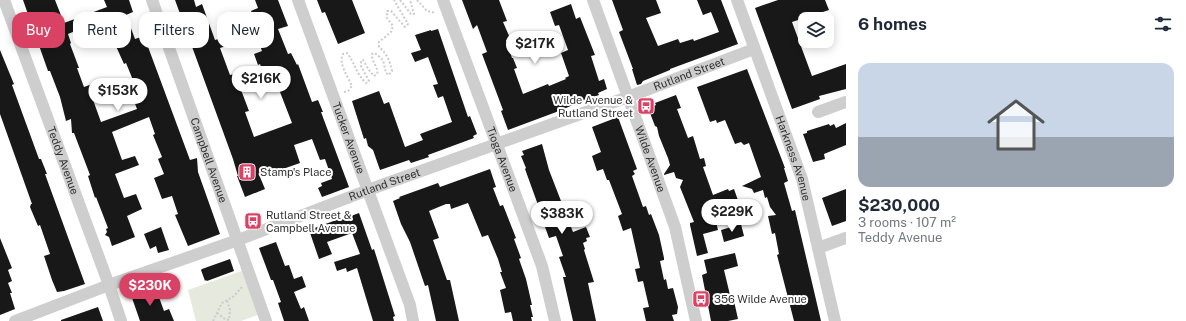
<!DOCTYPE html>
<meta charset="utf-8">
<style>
:root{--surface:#fff;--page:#f6f6f7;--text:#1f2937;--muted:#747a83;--line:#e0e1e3;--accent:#d94265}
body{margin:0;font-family:"Public Sans",sans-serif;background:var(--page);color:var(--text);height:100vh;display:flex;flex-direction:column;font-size:15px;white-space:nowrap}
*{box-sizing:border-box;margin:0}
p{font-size:13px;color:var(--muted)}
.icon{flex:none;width:22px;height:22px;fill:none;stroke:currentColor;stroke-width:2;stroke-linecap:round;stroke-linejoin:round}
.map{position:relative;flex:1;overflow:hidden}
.details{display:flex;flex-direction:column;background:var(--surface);width:340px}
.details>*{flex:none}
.top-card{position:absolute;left:12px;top:12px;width:380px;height:36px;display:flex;gap:8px}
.buttons{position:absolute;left:798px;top:12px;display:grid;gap:8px}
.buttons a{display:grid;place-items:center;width:36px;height:36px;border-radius:8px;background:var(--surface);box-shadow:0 2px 10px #0003;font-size:20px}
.price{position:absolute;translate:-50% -34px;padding:0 9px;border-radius:14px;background:#fff;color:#222;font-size:13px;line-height:26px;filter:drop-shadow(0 1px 2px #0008)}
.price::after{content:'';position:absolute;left:50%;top:24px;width:12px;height:9px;margin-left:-6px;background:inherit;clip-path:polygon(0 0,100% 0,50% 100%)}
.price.selected{background:var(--accent);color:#fff}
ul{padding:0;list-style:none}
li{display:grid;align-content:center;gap:8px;height:212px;padding:0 12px}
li+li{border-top:1px solid var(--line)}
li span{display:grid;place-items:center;height:124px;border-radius:12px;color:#555}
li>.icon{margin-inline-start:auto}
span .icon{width:72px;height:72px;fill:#fffc;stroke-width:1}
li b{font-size:17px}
h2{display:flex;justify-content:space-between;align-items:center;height:48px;padding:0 12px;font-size:17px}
.chip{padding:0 14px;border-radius:12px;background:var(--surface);box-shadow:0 2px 10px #0003;font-size:14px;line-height:36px}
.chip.selected{background:var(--accent);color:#fff}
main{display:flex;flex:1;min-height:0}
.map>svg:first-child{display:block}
.green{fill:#e6eade}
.building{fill:#181818;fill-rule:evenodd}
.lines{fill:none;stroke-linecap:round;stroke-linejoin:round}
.path{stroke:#cbcbcb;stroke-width:2;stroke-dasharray:2 2;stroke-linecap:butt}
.street{stroke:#cecece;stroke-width:12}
.labels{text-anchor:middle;stroke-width:4;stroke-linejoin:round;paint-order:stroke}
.street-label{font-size:11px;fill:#313131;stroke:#fff}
.poi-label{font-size:11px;fill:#313131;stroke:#fff;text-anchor:start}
</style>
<main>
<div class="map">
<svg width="846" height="321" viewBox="0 0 846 321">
<rect width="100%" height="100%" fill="#fff"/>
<path class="green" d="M244,270L260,314L241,321H196L188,290Z"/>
<path class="building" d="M23,0H55L64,23L107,7L104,0H129L133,12L126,15L135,39L144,36L190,160L197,158L198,172L220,234L188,246L175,215L178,214L172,196L162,199L154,178L164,174L158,159L162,157L153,135L155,134L149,117L112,132L122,160L135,156L139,165L115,174L124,198L136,194L142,209L127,216L135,237L112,246L109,237L105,235L107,232L106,229L108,228L96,197L95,198L88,176L90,175L74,133H72L71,119L66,121L60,97L50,71H48ZM87,26L92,39L94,38V40L106,35L110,46L115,44L124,64L126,63L135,85L129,88L137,109L101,122L92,97L110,91L106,79L84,87L77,68H79L70,44L71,43L68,34Z
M175,0H194L196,7L202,4L215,40L235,34L238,42L220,48L230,75L235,74L249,111L245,112L254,137L292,123L273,74L265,77L260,64L258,65L254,54L262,51L258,40L261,38L251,11L258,8L255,0H278L288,26L278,29L288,54L291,53L297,65L298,64L312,102L318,100L323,112H321L349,187L322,197L318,188L322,186L321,183L332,179L325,159L320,160L312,139L294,145L300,163L260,177L265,189L245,197L237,176H238L233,159Z
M317,0H352L365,33L338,44L325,12L322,13Z
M462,0H499L507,21L503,22L510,38L506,40L512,58H513L517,68L514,69L523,94L548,84L549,86L566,79L565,78L569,76L561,53L568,50L559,25L555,26L550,12L571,4L576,19L580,17L595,55L591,56L599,81L604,79L607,89L598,93L599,95L573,104V105L559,111L508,130L501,111L503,110L482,54L487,52L477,25L473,29Z
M612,0H656L661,13L646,18L658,46L678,39L680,43L693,39L694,41L719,32L711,12L703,15L697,0H721L738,44L670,69V70L643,81L641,84L637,85L632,69H633L619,32L623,30Z
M778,0H825L829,10L792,22L812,76L846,64V89L819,96L820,99L792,109L755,8Z
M438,29L468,117L470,116L477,134L473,136L474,138L428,155L429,157L411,163L409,160L380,170L373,150L368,146L366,138L364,139L352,101L379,91L384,104L389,102L405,147L423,140L420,134L452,122L443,96L438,98L433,85L438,84L428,57L415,62L411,53L421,50L415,35L431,30V31Z
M0,50L9,72L14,84L12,85L39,159H41L47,174H45L85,284L64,291L57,292L52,280L44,256L50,254L40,225L38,226L30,207L31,204H32L0,114Z
M747,69L785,168H784L788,181L784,183L792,211L795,210L821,321H794L777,255L779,254L775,233L772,234L768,216L776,215L770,207L767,197L765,198L763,190L754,193L752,189L742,186L761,177L749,143L744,145L741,142L735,144L725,120L717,123L716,120L710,122L697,87Z
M676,95L681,108L677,109L688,138L693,136L700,159L704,158L706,166L703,167L713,195L728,189L729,191L734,189L740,206L731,209L730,207L714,213L718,230L703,234L708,253L697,256L690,225V223L694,222L680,187L683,180L676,178L674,172L664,175V174L670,165L668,158L659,136L657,127L655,126L648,108L656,105L655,103Z
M618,117L637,169L633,171L635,174L632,176L643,207L646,206L649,215L651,214L659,235L664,258V260L660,261L664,280L666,279L668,289L673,288L678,307L677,314L672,315L674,321H646L643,308L649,307L643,281L638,282L635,269L640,268L631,228L623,231L618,216L622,214L609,180H607L603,169L597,171L592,156L601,152L592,127Z
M846,123V145L824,154L825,159L813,162L803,134L807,133V131L829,124L830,126L834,124L836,128Z
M542,144L549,170L573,232L586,227L590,237L586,238L587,241L583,243L585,249L584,250L594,282L588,283L596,321H573L563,277H566L559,257L563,256L556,236L549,238L545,227H546L525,169L526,168L521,156L524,155L522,151Z
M490,169L496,187L493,188L500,206L503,205L516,238L514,239L521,258L519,259L526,279L532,305H530L533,317H531L532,321H513L511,312L505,313L500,290L506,288L500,272H502L498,259L488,235L482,237L468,203L451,209L450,204H446L429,211L439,238L433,240L447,280H450L459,321H436L428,285L425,286L410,242L401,224L393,201L400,198L399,197L438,183L440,187Z
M846,189V221L832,226L822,198Z
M359,213L372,250L374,249L395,316L393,317L394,321H373L357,268L347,272L346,268L337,271L334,262L360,254L352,233L327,242L332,254L319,259L309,230L339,219L340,220Z
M741,224L744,236L724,242L721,230Z
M161,227L169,250L158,253L156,246L150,249L144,234Z
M0,238L12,268L8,270L12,281L8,283L12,293H10L15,309L0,315Z
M276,242L285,266L289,265L294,279L302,276L306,287L294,292L301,309L304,307L309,321H284L278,303L281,302L273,280H271L259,248Z
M735,253L738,266L724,270L730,295H731L734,301L738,319L728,321H711L702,275L707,273L704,260Z
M230,259L234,271L207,281L206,280L205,281L201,270L202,269Z
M148,288L150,292L156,289L164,311L169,309L174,321H140L131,295Z
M98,307L103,321H61V320Z"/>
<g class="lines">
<path class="path" d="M400,0L411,14H414L410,0
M417,0L427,11L436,13
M344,92L348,91L352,86C348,77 338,63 343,54L347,53C355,63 356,74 366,83L369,81L361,66V61L363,60L369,70L374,76L377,74C379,67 371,62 372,54L375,53L383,60L386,73L389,75L392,71C390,61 387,54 379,47V42L391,32L393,26L387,18V11H391L405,27L408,24L394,0
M217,313L225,319L229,320L230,310L227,300
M213,321L222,303L234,296L242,287"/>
<g class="street">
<path id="s1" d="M4,0L109,285L121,321"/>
<path id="s2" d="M152,0L266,321"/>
<path id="s3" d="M298,0L410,305L413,321"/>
<path id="s4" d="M443,0L542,266L555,321"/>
<path id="s5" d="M593,0L675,227L696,321"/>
<path id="s6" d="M737,0L802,179L835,321"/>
<path d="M818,112L846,102"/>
<path d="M818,248L846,238"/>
<path id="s7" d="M15,321L109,285L238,240L368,190L628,97L754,49"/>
</g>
</g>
<defs>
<symbol id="bus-square" viewBox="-11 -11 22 22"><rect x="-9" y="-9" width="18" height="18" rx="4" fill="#d94265" stroke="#fff"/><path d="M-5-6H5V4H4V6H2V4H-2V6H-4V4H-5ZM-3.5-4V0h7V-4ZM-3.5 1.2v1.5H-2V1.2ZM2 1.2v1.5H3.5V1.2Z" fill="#fff"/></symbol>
<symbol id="building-square" viewBox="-11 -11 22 22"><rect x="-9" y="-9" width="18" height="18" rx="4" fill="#d94265" stroke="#fff"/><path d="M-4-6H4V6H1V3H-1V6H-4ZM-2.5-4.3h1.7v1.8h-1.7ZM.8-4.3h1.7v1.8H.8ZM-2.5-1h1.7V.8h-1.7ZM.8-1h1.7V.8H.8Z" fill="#fff"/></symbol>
</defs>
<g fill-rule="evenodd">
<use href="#bus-square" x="636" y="96" width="20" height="20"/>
<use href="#building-square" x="237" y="162" width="20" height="20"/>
<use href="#bus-square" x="243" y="211" width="20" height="20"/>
<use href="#bus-square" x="691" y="289" width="20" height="20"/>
</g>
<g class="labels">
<g class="street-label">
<text dy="4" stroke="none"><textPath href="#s7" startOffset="718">Rutland Street</textPath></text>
<text dy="4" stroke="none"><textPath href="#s3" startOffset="147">Tucker Avenue</textPath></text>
<text dy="4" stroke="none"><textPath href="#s6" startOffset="168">Harkness Avenue</textPath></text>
<text dy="4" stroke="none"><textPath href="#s5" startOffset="169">Wilde Avenue</textPath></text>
<text dy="4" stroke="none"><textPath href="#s1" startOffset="171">Teddy Avenue</textPath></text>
<text dy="4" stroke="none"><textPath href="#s2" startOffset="170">Campbell Avenue</textPath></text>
<text dy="4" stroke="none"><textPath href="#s4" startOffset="170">Tioga Avenue</textPath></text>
<text dy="4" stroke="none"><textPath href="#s7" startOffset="394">Rutland Street</textPath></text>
</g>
<g class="poi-label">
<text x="633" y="104" text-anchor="end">Wilde Avenue &amp;<tspan x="633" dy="13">Rutland Street</tspan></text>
<text x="260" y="176">Stamp's Place</text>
<text x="266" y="219">Rutland Street &amp;<tspan x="266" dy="13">Campbell Avenue</tspan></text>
<text x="714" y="303">356 Wilde Avenue</text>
</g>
</g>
</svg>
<div class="buttons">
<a><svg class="icon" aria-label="layers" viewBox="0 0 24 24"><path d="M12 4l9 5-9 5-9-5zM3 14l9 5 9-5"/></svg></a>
</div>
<b class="price" style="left:535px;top:65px">$217K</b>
<b class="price" style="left:261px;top:100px">$216K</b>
<b class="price" style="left:118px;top:112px">$153K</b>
<b class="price" style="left:732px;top:233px">$229K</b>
<b class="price" style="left:562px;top:235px">$383K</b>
<b class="price selected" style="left:150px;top:307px">$230K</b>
<div class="top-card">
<a class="chip selected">Buy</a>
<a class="chip">Rent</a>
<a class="chip">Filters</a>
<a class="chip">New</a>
</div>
</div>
<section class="details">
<h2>6 homes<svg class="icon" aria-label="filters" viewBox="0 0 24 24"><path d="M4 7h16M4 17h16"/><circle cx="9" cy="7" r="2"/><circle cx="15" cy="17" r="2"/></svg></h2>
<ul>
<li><span style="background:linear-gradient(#c9d6e8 60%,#9aa5b1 0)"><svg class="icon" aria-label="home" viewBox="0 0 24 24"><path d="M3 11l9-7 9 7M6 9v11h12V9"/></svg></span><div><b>$230,000</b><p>3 rooms · 107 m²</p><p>Teddy Avenue</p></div></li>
</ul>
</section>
</main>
